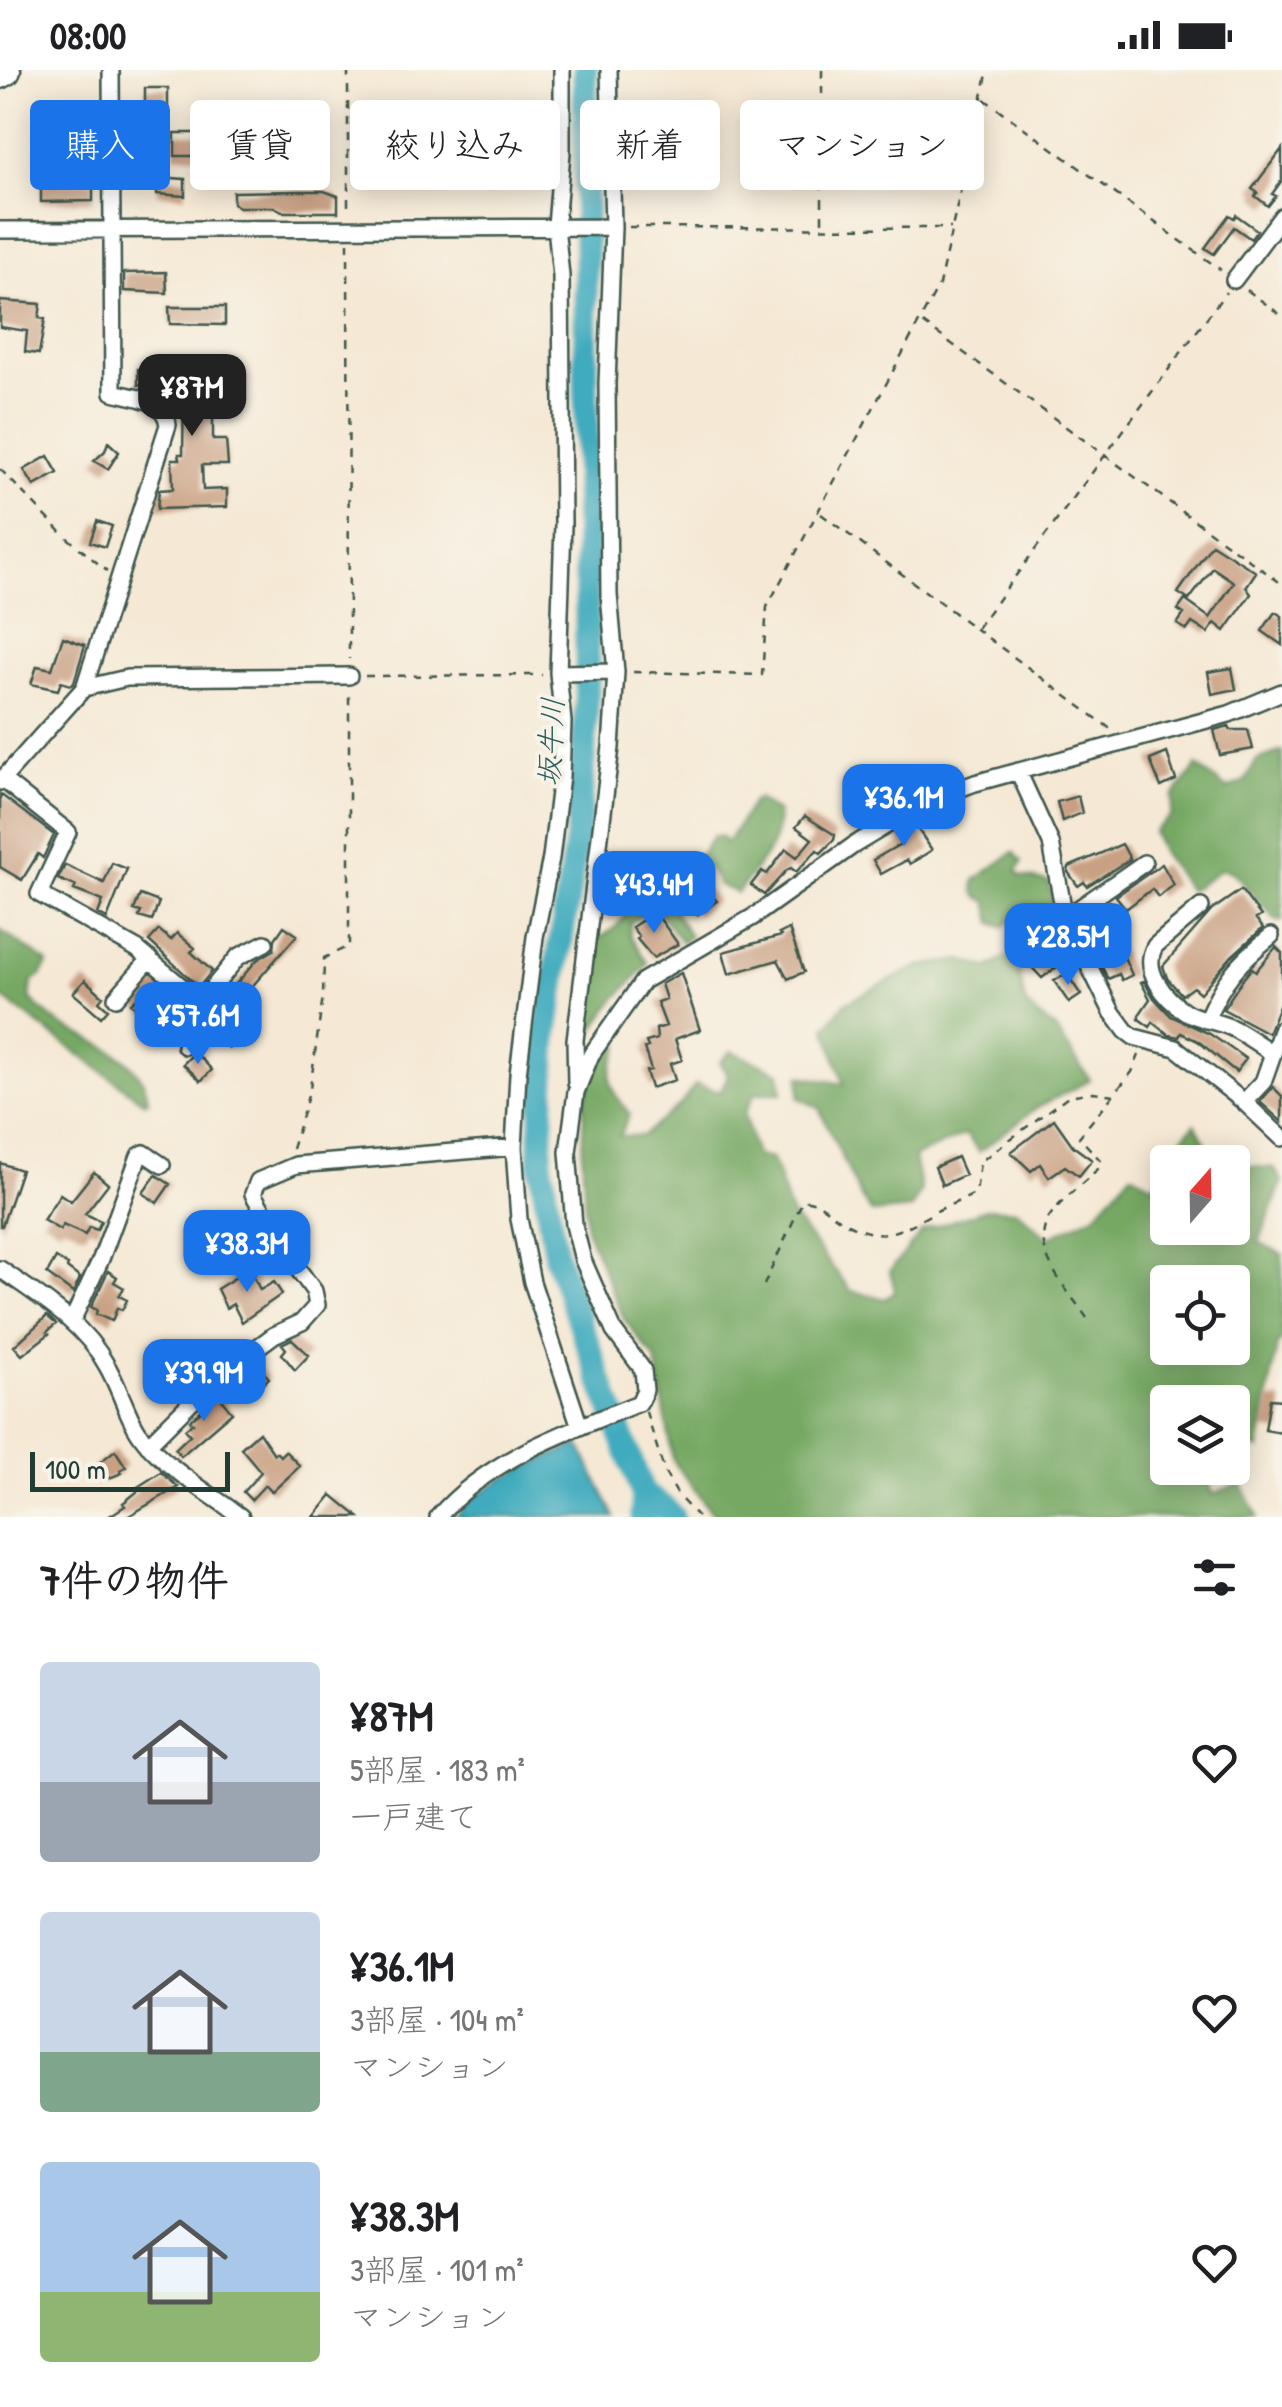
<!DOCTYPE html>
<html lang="ja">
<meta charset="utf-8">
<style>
:root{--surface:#fff;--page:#f6f6f6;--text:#202124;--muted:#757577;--accent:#1a73e8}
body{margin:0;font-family:"Patrick Hand","Klee One",sans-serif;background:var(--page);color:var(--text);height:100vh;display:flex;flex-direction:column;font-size:38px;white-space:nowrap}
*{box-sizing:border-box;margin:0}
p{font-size:32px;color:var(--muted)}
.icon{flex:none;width:55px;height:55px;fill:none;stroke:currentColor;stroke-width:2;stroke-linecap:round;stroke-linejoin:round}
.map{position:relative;height:1447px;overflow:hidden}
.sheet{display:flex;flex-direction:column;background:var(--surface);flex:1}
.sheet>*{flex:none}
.banner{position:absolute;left:30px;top:30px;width:1222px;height:90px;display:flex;gap:20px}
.needle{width:65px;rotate:20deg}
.tools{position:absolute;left:1150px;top:1075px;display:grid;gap:20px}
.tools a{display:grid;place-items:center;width:100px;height:100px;border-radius:10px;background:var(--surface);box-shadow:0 5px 25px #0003;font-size:50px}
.scale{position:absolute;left:30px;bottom:25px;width:200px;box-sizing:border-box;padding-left:10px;border:5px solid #1f3d34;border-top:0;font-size:28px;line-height:35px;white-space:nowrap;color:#1f3d34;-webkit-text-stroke:8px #f7f3e8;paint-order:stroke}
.price{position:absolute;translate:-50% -85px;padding:0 22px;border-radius:20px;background:var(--accent);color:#fff;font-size:32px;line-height:65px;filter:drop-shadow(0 2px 5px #0008)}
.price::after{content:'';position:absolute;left:50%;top:60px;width:30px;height:22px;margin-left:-15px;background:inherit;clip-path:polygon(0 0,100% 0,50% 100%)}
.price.active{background:#222;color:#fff}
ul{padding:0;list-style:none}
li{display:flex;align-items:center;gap:30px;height:250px;padding:0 40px}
li span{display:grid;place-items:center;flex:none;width:280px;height:200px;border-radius:10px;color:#555}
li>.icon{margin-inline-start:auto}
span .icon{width:120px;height:120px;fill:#fffc;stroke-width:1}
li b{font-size:42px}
h2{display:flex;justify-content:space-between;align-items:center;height:120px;padding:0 40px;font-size:42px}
.tag{padding:0 35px;border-radius:10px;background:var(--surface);box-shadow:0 5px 25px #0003;font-size:35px;line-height:90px}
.tag.active{background:var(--accent);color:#fff}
.status{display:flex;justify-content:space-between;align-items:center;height:70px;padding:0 50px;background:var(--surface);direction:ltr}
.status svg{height:28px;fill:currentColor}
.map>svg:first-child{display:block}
.forest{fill:#76a863;stroke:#4a724c;stroke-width:2.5;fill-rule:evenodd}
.water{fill:#3fabbe;stroke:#2f7479;stroke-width:2.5}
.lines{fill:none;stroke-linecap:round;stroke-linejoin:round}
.river{stroke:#3fabbe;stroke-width:25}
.building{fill:#c9a083}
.street-casing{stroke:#3f574c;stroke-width:20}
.highway-casing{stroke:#3f574c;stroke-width:35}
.path{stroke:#3f574c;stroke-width:2.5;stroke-dasharray:8 8;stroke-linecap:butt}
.street{stroke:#fff;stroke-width:15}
.highway{stroke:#fff;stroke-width:30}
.labels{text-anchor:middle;stroke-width:8;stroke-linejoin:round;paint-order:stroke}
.water-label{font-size:30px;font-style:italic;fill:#295e5d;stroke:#f7f3e8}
</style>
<div class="status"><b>08:00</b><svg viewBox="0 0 49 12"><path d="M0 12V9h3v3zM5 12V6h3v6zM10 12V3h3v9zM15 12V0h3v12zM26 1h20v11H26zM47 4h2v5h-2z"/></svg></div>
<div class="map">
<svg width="1282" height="1447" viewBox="0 0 1282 1447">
<rect width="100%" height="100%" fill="#f7f3e8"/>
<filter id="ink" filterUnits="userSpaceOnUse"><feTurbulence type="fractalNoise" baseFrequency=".01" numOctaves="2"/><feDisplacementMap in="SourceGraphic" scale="20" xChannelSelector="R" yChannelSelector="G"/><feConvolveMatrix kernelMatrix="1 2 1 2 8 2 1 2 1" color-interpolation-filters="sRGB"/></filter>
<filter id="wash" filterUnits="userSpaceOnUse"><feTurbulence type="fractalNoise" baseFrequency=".0048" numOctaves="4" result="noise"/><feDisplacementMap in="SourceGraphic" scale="40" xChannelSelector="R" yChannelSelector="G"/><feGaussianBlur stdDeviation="2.25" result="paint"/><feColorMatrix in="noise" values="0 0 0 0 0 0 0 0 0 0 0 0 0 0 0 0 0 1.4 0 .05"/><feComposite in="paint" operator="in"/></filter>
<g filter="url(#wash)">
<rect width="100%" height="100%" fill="#f5e9d5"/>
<path class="forest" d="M1282,681V851H1277L1233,802L1221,799L1189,821L1161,782L1153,762L1171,746L1173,727L1197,696L1227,719L1245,711L1257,690Z
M758,729L777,743C782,774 754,799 737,823L719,815L709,798H702L696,808L686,804L713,766L722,767L725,773L729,770L754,730Z
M1014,782L1022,792L1017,802L1020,806L1049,812L1056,850L1032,863L1013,849L1003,857L993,853L988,832C976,826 972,824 975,810Z
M657,814L673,820L668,833L690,866L682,872L655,837L630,853V865L648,894L613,932L591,964L584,965L594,875L597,868C615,862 621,850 633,836C641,828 650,824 657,814Z
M0,860L48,893L41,906L32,912L30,929C40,938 50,948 61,955C94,972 145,987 148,1031L144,1032L0,926Z
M1006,887L1018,896L1026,935L1056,960L1090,1010L1036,1038L979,1082L966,1064L914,1087L921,1121L911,1139L872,1143L860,1126L819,1038L799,1028L800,1006L844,1014L826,958L845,933L919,896L962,890L988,898Z
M615,966L620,976C606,1008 606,1017 630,1044L619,1066H642L681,1034L696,1014L720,1022L728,1005L720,992L731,981L780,1002L782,1023H755L744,1044L756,1086L772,1089L791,1144L851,1221L886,1229L895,1221L890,1201L922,1161L989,1138L1017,1140L1048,1168L1096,1144L1131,1103L1155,1115L1174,1076L1195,1054L1211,1082L1232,1092H1168V1158H1232V1093L1240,1096L1274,1098L1282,1112L1259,1172L1282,1184V1270L1277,1275L1259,1379L1233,1367L1232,1332H1168V1398H1204L1213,1424L1241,1413L1258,1447H715L673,1391L656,1291L624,1249L586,1159L582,1083L584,1031L596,993ZM1168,1212H1232V1278H1168Z"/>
<path class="water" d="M579,1374L615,1447H456C478,1413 543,1391 579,1374Z"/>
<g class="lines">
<path class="river" d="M585,0L587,627L579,754L546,967L540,1090L556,1188L643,1424V1447
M643,1424L662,1436L672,1447"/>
</g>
<g id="blocks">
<path class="building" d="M145,18H168V43H149V37H145Z
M175,63H208V68H224V96H212V89H198V86H175Z
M1282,79V110L1272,124L1276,126L1268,136L1255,126L1258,123L1252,119Z
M157,107L185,109V126L157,124Z
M41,109H56V112L93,111V131L41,132Z
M303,121H324L338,126V142H284L274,137H239L233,133V122Z
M1229,145L1234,148L1236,145L1257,160L1251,169L1234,157L1214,184L1205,178Z
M166,202L167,223L124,221V203Z
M0,231L41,234L39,248L45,249L39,284L25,282L27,261L0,257Z
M169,237H225V255L170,254Z
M214,297V301L224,300V313H212L213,322H195L196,346L213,345V370H226L228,395H202L203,420L227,419V437L157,439L159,420L173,419L172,389H180L179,384H183L184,319L170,320L168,314L138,315V299Z
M108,372L119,382L108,399L94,391L105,381Z
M48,386L58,403L34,416L24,400Z
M97,451L112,456L105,477L90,472Z
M1212,474L1256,502L1246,517L1251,524L1225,561L1215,553L1208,563L1192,553L1187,560L1177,554L1184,544L1178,540L1185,530L1210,548L1234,512L1213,498L1189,530L1178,523Z
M1275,542L1282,546V575L1262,561Z
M63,567L85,575L74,612L71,615L61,612L58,620L31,614L37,596L52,599Z
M1232,598L1236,619L1212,624L1208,602Z
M1229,656L1231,660H1248L1253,679L1220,685L1214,660Z
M1167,683L1176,710L1161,717L1150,690Z
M0,724L54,765L43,788L38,784L22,810L0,797Z
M1078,726L1082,743L1062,751L1057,732Z
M805,746L835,765L834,770L821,783L817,780L796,802L791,798L787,800L764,825L751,815L762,801L767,804L786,779L797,787L812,769L796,757Z
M916,751L920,756L917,758L932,780L910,794L907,790L881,804L873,790L902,773L895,763Z
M1122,774L1130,789L1087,816L1084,812L1078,816L1068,802L1069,797Z
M112,793L127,799L107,849L98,844L103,831L74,820L76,816L58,809L65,795L104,813Z
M1162,794L1174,815L1158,827L1152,819L1126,839L1116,826Z
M700,811L717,831L697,845L681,828Z
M1241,820L1261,846L1256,849L1263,858L1232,886L1200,923L1193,917L1182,925L1167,908L1163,896L1212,840Z
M140,825L159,832L152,851L139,847L141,842L134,840Z
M1098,840L1105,854L1112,858L1095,870L1082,852Z
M655,842L678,874L653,888L637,869L639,867L632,857Z
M284,856L297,865L249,920L258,928L249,939L229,922L257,890L274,880L275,869Z
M789,859L804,902L788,909L778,890L729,904L723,882L781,866L779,864Z
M159,860L171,870L177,863L195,878L191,882L212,901L199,917L149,871Z
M1059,860L1065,873L1057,879L1060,883L1057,886L1062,893L1042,908L1023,888Z
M1276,877L1282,883V928L1268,963L1223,939L1243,909L1252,898L1256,901Z
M1120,878L1132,905L1122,910L1119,904L1108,909L1100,893Z
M681,903L700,960L675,969L682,990L670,994L675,1010L651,1018L646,1001L651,1000L644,978L648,977L646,972L657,969L656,959L666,956L657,932L666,929L661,914Z
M1067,904L1081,925L1069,933L1054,911Z
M85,910L103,926L99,931L108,939L101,947L73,923Z
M158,911L193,940L172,962L150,942L146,946L131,933Z
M1144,911L1154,928L1171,946L1210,964L1246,989L1236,1002L1198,971L1181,963L1179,967L1169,965L1153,952L1150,957L1139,949V945L1150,929L1141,912Z
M222,948L241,967L229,978L211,961Z
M195,982L212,1000L201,1011L183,994Z
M1273,1017L1282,1026V1052L1260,1032Z
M1054,1049L1073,1076L1092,1090L1079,1106L1065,1096L1049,1107L1040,1094L1031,1101L1011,1082Z
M957,1087L965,1105L942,1115L935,1097Z
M0,1093L21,1100L2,1156H0Z
M94,1102L108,1114L85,1144L101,1151L97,1160L89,1157L85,1165L63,1155L60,1160L43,1150L60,1124L71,1131Z
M156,1105L170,1114L157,1133L143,1123Z
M56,1188L68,1195L67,1198L80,1208L73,1223L47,1204Z
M108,1201L117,1207L114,1212L124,1218L119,1226L127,1230L122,1240L117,1238L112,1251L96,1244L97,1240L91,1237Z
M244,1202L251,1209L254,1207L260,1220L274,1212L282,1224L242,1252L233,1234L226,1238L217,1219Z
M47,1246L56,1254L47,1262L49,1264L22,1285L14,1276Z
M292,1269L309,1285L295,1300L282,1284L286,1279L282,1274Z
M255,1293L269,1308L254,1322L244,1306Z
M219,1326L232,1342L181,1386L175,1379L190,1365L185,1359L193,1353L190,1350Z
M1270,1329L1282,1330V1363L1265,1360Z
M259,1362L274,1384L276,1382L280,1386L285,1381L300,1396L272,1422L265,1415L251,1430L243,1422L261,1402L241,1378Z
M115,1380L126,1397L120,1400L122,1403L102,1411L94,1397Z
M161,1402L178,1417L127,1447H108L125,1436L123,1433L138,1421L136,1418Z
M332,1425L359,1447H314Z"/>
</g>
</g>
<g filter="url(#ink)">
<use href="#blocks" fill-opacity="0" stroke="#3f574c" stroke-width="2.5"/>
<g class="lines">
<defs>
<path id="street" d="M562,0V82L556,156L561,206L563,455L558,603L563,652L561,706L551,788L535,867L518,1004L514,1077L519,1149L532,1212L580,1357
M0,160L613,157
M1234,210L1282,146
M558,603L616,602
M84,618L168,355C165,328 134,328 113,322L111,0
M1018,701L1051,773L1065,848L1112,942L1126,961L1134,967L1176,978L1244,1032L1282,1068
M2,709L68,762L39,824L137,879L212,942L185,976
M0,712L84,618L127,608L349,606
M1201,837L1155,876C1141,900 1165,929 1186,942C1200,950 1217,951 1232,958C1246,965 1260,975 1273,984
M1065,848L1144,793
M116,928L150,889
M201,932L238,887L265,873
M1206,950C1223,910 1238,893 1271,866
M576,1013L575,970L611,677L616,602L609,525L607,314L613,157L609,0
M1244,1032L1263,1012L1282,958
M0,1199C39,1226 84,1253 107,1296C121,1320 127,1349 145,1371C168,1399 212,1425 241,1447
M72,1251L101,1189L139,1086L144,1083L162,1095
M148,1375L213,1310L274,1265L302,1252L317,1235L314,1221L290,1188L253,1124L258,1111L296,1095L514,1077
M438,1447C489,1388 569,1361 639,1333L645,1320L643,1300L614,1261L583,1190L574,1155L568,1082L576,1022L591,985L643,911L753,847L854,775L927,731L975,713L1229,644L1282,622"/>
<path id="highway" d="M0,3L5,0"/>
</defs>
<use href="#street" class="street-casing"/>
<use href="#highway" class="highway-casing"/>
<path class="path" d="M348,0V144
M822,0V158
M984,29L1221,200
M629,157L951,158
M348,172L349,589
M1247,220L1282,246
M923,253L1282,514
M0,399L64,465L107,501
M821,444L1112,660
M977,558L1226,222
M633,602L762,605L767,537L939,215L988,0
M365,606L542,605
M292,1079L310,1019L323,926L324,888L349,876V622
M764,1215L803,1130C825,1133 827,1142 844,1152C881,1173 900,1162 933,1143C947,1135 962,1131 976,1123L980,1092L1068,1026L1093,1022L1114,1025
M1087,1248C1068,1220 1025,1177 1052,1143C1065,1127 1083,1113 1098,1099L1102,1092L1079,1067L1132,1002L1139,985
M646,1342L665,1403L679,1427L698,1447"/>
<use href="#street" class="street"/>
<use href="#highway" class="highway"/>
</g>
</g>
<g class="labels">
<g class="water-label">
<text transform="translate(551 672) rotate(-87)" y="10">坂牛川</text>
</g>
</g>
</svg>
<div class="tools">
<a><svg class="needle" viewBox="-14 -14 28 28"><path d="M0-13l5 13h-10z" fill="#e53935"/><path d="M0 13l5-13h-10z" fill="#757577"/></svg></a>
<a><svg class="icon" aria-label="locate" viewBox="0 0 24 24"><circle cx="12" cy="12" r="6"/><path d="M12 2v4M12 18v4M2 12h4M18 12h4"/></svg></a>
<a><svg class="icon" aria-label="layers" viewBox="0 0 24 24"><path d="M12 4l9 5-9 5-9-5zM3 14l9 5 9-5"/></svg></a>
</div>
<div class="scale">100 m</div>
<b class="price active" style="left:192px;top:369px">¥87M</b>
<b class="price" style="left:904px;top:779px">¥36.1M</b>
<b class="price" style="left:654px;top:866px">¥43.4M</b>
<b class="price" style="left:1068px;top:918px">¥28.5M</b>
<b class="price" style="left:198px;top:997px">¥57.6M</b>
<b class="price" style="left:247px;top:1225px">¥38.3M</b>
<b class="price" style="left:204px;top:1354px">¥39.9M</b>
<div class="banner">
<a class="tag active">購入</a>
<a class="tag">賃貸</a>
<a class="tag">絞り込み</a>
<a class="tag">新着</a>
<a class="tag">マンション</a>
</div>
</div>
<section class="sheet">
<h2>7件の物件<svg class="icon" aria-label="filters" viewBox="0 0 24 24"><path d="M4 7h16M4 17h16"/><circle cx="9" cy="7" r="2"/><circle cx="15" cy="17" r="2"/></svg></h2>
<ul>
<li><span style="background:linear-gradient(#c9d6e8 60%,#9aa5b1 0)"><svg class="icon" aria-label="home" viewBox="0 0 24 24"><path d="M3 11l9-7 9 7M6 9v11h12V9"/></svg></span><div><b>¥87M</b><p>5部屋 · 183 m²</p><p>一戸建て</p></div><svg class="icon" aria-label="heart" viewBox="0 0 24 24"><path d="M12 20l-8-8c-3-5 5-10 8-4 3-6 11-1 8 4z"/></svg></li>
<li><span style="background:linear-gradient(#c9d6e8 70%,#7fa58c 0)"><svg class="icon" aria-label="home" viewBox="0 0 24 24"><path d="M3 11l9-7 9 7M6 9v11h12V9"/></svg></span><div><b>¥36.1M</b><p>3部屋 · 104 m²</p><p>マンション</p></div><svg class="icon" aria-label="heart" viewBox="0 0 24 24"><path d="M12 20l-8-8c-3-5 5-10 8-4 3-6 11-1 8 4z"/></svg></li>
<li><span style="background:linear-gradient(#a9c7e8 65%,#8fb573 0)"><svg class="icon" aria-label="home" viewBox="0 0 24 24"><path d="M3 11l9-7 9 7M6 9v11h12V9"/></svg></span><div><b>¥38.3M</b><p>3部屋 · 101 m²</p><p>マンション</p></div><svg class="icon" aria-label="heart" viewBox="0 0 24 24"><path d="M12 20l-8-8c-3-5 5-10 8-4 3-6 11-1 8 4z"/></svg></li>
</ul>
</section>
